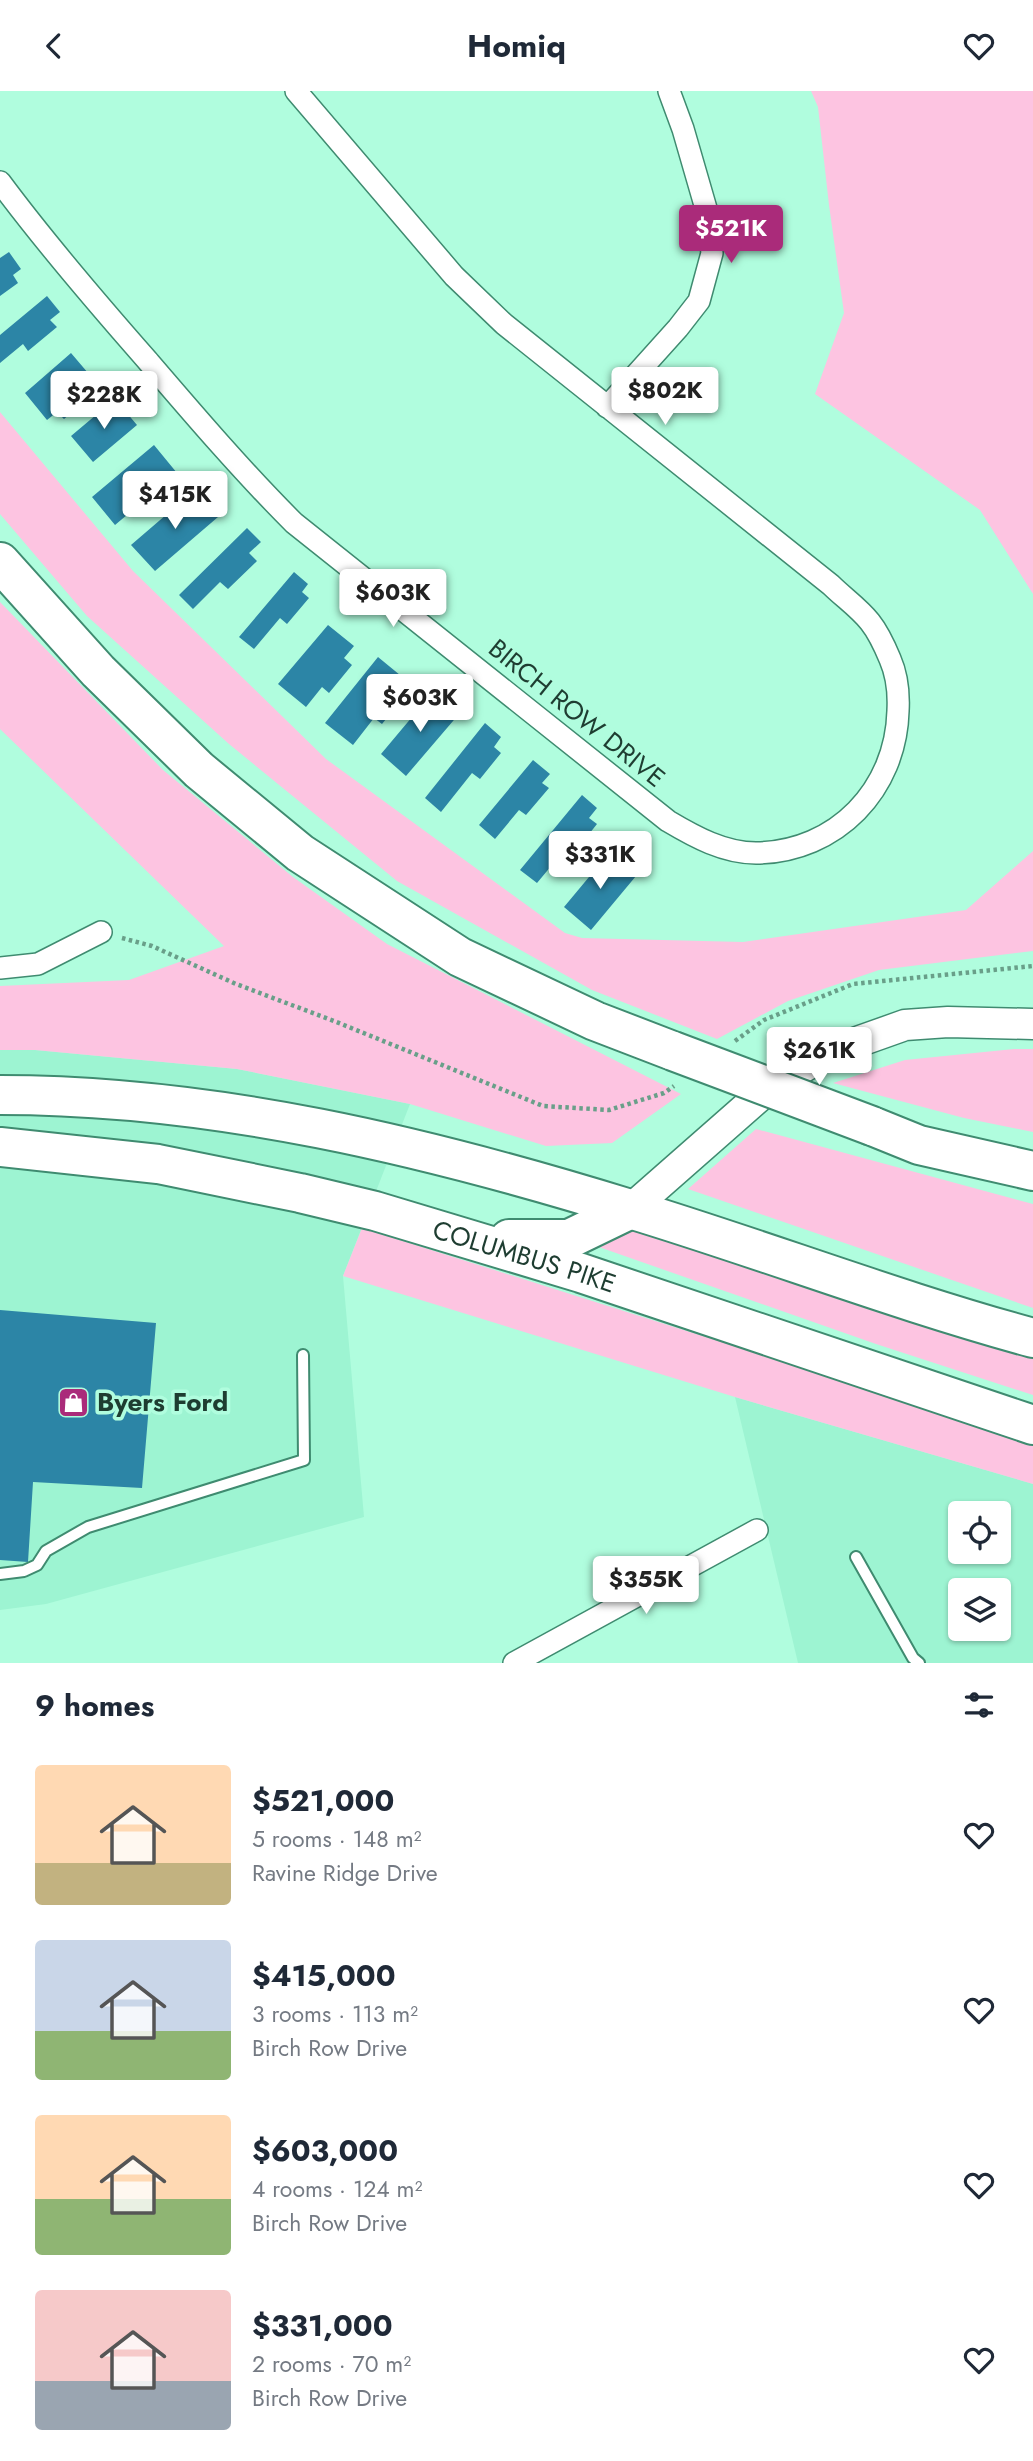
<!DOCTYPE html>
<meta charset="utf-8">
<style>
:root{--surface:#fff;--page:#f2f2f3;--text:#1f2937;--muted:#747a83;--accent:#aa2b7a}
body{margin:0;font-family:Jost,sans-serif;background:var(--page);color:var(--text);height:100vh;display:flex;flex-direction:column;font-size:26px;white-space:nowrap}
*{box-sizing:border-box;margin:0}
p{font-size:23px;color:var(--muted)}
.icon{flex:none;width:38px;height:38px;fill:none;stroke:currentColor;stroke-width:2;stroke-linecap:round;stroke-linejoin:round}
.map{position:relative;height:1572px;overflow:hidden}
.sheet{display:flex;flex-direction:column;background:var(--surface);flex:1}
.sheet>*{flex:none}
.tools{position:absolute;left:948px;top:1410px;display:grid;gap:14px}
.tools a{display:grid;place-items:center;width:63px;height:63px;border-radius:7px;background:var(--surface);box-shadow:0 2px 5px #0004;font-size:35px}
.price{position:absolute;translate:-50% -60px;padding:0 16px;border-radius:7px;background:#fff;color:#222;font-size:23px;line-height:46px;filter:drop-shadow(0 2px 4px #0008)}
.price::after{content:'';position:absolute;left:50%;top:42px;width:21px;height:16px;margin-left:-10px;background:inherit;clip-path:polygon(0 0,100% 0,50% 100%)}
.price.current{background:var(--accent);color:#fff}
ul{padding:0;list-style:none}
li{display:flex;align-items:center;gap:21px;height:175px;padding:0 35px}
li span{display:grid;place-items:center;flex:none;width:196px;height:140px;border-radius:7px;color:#555}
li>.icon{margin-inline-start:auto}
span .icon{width:84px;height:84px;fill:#fffc;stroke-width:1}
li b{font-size:30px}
h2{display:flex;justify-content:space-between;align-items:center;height:84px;padding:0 35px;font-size:30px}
header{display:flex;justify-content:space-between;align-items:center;height:91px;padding:0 35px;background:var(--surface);font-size:32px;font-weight:700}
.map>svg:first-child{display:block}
.built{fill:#9df4d2;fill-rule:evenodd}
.green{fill:#fdc4e1}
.building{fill:#2c85a6}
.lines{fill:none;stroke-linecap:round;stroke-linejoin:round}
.lane-casing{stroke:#3f8b70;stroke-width:14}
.street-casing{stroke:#3f8b70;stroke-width:24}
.secondary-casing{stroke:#3f8b70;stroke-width:33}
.highway-casing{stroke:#3f8b70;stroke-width:42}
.path{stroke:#699f89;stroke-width:4.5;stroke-dasharray:3.5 3.5;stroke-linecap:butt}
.lane{stroke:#fff;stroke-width:10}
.street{stroke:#fff;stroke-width:21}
.secondary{stroke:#fff;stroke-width:30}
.highway{stroke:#fff;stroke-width:38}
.highway-bridge-casing{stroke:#3f8b70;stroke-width:42;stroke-linecap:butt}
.highway-bridge{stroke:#fff;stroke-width:38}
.labels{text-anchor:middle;stroke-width:7;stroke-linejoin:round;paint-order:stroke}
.street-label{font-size:26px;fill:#1e3d31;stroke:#b0fdde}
.poi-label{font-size:26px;font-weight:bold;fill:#1e3d31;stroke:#b0fdde;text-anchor:start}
</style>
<header><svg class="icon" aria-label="back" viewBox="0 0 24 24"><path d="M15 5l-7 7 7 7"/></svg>Homiq<svg class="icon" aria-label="heart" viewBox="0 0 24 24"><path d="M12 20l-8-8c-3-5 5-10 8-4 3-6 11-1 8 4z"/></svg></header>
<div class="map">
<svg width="1033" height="1572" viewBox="0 0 1033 1572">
<rect width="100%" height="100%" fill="#b0fdde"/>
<path class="built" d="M0,959H35L237,978L410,1013L343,1185L364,1426L46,1513L0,1519Z
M735,1306L1033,1393V1572H798ZM961,1423H999V1461H961ZM961,1500H999V1538H961Z"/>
<path class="green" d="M811,0H1033V503L980,419L815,303L844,222L829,114L818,16Z
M0,321L133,480L326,668L565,842L582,847L743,851L966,819L1033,760V860L879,879L788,910L717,948L592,899L397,790L229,653L87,525L0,423Z
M0,511L163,679L293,786L387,853L681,1003L612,1052L546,1055L410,1013L237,978L35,959H0V895L129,889L224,855L0,638Z
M1014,958H1033V1041L964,1027L833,992L905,969Z
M756,1038L1033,1113V1217L688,1098Z
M635,1136L987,1253L1033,1266V1304L876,1253L596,1155Z
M362,1137L1033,1350V1393L735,1306L343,1185Z"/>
<path class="building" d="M9,161L21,178L13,184L18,192L0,205V167Z
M47,205L60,221L50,229L57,236L28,260L23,253L0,272V244Z
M71,262L94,289L85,296L92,304L64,328L57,321L47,329L25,302Z
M115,308L137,334L93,371L71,345Z
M154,354L177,382L115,434L92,406Z
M195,399L218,426L155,480L131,454Z
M247,437L261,451L249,462L257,470L228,498L220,491L193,518L179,504Z
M294,481L308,493L302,501L309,507L287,533L280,527L254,558L239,546Z
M328,534L354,555L344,567L352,574L329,602L322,596L306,616L278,593Z
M378,566L406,589L397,599L405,605L382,633L374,627L353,654L325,632Z
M433,601L459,623L406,685L381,663Z
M485,632L501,646L494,656L501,662L480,688L472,682L441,721L425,707Z
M533,669L550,683L542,692L549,697L526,724L519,719L495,748L479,734Z
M582,704L597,717L589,727L597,733L574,762L567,756L537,792L520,779Z
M609,762L636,785L591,839L564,816Z
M0,1219L156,1232L142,1397L33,1391L28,1471L0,1469Z"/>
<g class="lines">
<defs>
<path id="lane" d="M856,1466L913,1567L919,1572
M0,1483L24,1480L37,1474L46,1460L88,1436L304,1369L303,1264"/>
<path id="street" d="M0,91C46,153 96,211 147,269C195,325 242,380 294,432L668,730C695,746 724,762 756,762C837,761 896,698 898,620C899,602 897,584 890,568C885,556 878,541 870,531C859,517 843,506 831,494L504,233L454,185L296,0
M607,316L678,237L699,210L712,162L707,121L683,38L669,0
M0,877L38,873L101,841
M514,1572L757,1439"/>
<path id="secondary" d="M631,1118L771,995L829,961L905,934L948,931L1033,933"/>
<g id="highway">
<path d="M0,471L98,580L199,679L300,762L460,866L595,930L673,960"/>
<path d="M0,1004C215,1004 426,1055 630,1118C765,1159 897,1210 1033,1247"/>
<path d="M872,1035L919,1054L1033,1080"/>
<path id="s1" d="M0,1056L158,1073L300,1102L375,1120L581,1182L1033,1334"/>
<path d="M509,1148H569L631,1118"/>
</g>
</defs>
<use href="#lane" class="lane-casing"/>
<use href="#street" class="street-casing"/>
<use href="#secondary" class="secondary-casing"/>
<use href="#highway" class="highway-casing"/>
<path class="path" d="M122,847L152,855L236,893L334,930L543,1015L609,1019L664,1002L674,995
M735,950L764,929L853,893L1033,875"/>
<use href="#lane" class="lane"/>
<use href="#street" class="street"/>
<use href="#secondary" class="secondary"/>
<use href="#highway" class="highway"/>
<defs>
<path id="highway-bridge" d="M673,960L872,1035"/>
</defs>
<use href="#highway-bridge" class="highway-bridge-casing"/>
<use href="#highway-bridge" class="highway-bridge"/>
</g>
<defs>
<symbol id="shop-square" viewBox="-11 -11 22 22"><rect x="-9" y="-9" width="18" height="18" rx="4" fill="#aa2b7a" stroke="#b0fdde"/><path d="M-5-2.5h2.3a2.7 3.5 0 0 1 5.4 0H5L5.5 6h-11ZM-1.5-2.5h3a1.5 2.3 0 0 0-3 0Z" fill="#fff"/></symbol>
</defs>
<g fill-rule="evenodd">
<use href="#shop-square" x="56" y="1294" width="35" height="35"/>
</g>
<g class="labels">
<g class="street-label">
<text transform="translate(577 622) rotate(39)" y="9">BIRCH ROW DRIVE</text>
<text dy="9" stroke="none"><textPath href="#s1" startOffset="537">COLUMBUS PIKE</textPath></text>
</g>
<g class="poi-label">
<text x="97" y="1320">Byers Ford</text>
</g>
</g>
</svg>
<div class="tools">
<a><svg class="icon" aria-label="locate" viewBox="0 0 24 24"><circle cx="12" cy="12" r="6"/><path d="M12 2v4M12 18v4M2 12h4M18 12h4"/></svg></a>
<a><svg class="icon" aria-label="layers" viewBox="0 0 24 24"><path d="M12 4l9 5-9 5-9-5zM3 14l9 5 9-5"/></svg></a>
</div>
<b class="price current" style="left:731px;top:174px">$521K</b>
<b class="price" style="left:665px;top:336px">$802K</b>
<b class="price" style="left:104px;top:340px">$228K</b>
<b class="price" style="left:175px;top:440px">$415K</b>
<b class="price" style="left:393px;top:538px">$603K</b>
<b class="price" style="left:420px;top:643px">$603K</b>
<b class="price" style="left:600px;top:800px">$331K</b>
<b class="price" style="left:819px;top:996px">$261K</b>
<b class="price" style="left:646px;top:1525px">$355K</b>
</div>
<section class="sheet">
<h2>9 homes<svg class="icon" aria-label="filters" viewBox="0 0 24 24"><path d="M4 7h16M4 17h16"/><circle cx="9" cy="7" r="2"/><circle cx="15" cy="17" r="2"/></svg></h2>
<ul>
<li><span style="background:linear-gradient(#ffd9b3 70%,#c2b280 0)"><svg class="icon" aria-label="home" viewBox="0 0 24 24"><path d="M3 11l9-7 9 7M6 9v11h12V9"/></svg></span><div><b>$521,000</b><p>5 rooms · 148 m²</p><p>Ravine Ridge Drive</p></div><svg class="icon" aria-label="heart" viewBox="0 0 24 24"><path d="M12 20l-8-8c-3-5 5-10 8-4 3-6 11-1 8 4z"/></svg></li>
<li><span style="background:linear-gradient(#c9d6e8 65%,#8fb573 0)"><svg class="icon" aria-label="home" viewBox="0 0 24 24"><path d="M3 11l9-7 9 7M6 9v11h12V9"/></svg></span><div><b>$415,000</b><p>3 rooms · 113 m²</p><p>Birch Row Drive</p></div><svg class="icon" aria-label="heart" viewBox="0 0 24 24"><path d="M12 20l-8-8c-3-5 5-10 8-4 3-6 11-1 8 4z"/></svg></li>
<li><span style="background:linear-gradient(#ffd9b3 60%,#8fb573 0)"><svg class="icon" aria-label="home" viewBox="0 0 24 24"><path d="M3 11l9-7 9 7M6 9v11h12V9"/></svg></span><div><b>$603,000</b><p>4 rooms · 124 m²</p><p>Birch Row Drive</p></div><svg class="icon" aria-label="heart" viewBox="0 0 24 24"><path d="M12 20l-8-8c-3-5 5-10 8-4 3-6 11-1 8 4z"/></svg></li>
<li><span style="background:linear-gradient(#f6c9c9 65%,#9aa5b1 0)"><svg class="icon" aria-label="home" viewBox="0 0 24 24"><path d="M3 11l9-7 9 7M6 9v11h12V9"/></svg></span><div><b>$331,000</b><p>2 rooms · 70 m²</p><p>Birch Row Drive</p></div><svg class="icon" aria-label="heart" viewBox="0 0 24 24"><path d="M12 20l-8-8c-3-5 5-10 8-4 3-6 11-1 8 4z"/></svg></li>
</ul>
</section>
